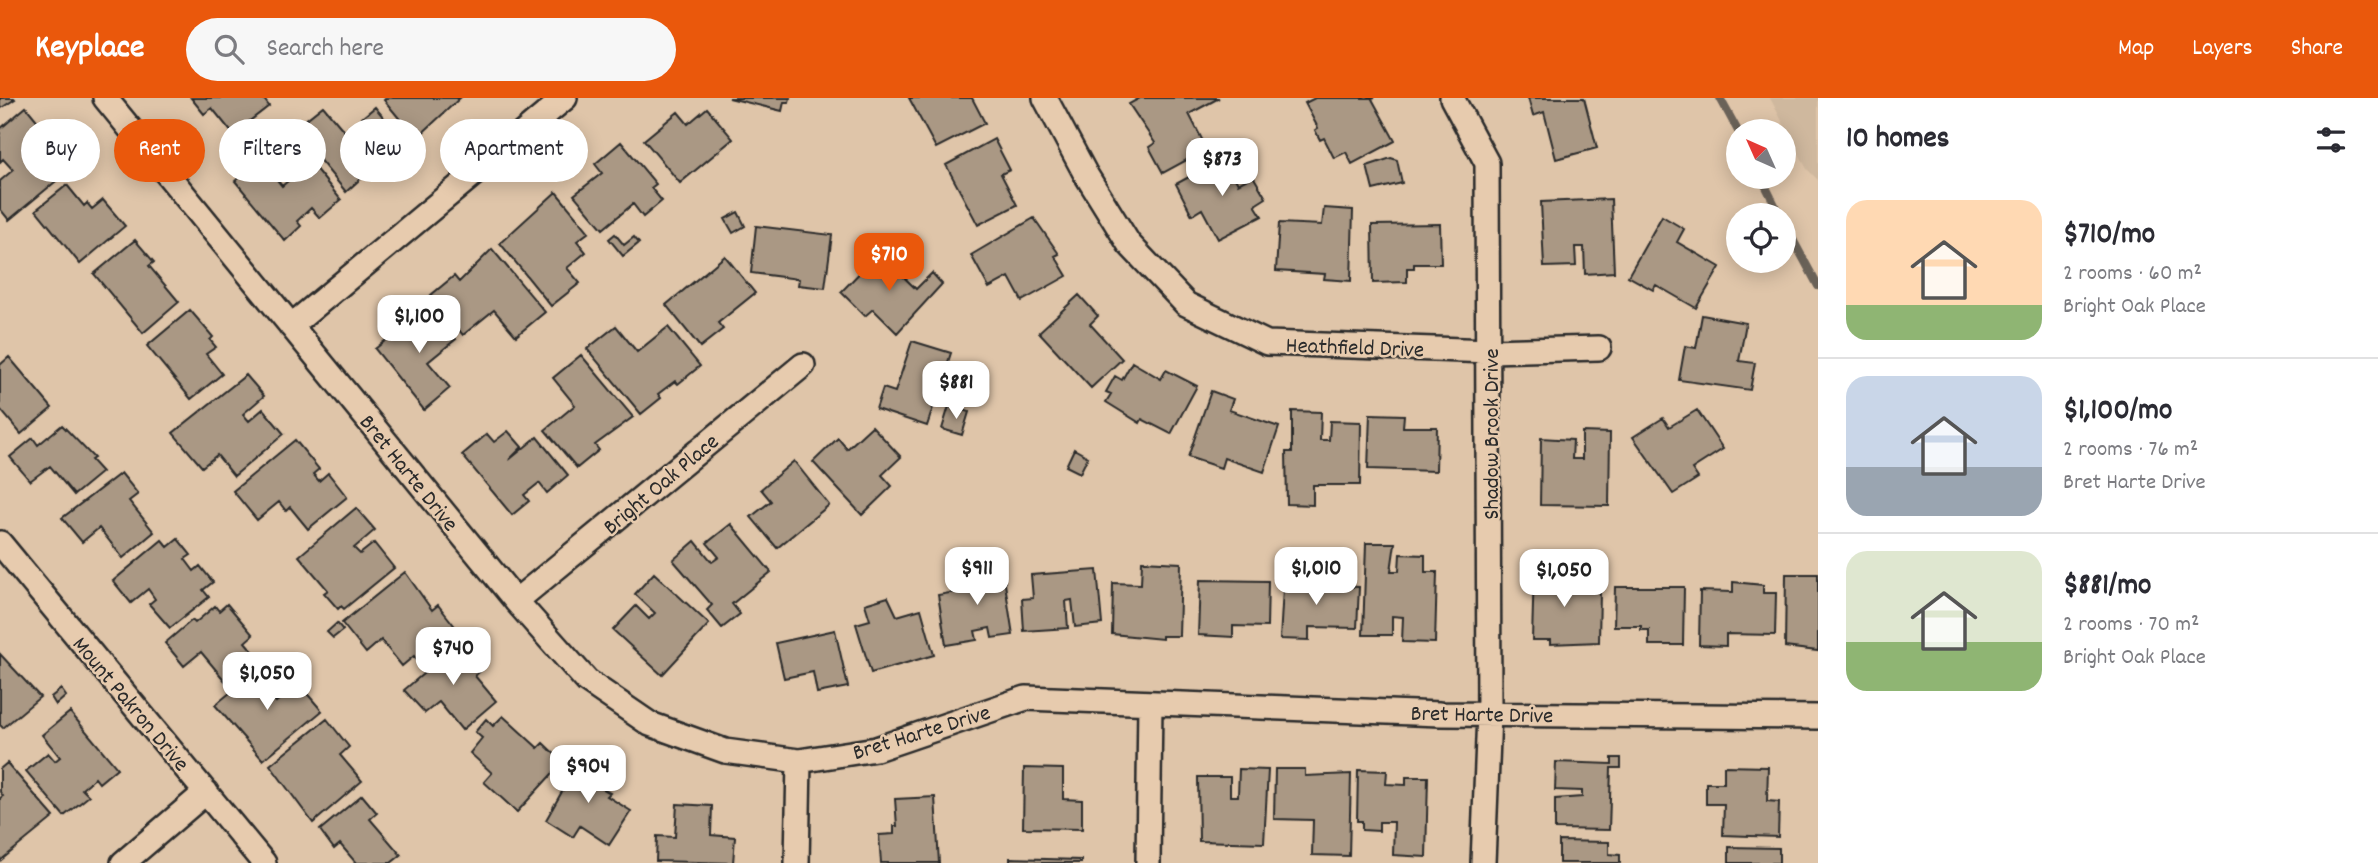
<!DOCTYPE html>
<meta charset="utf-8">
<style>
:root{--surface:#fff;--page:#f7f7f7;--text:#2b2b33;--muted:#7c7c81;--line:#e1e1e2;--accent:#ea580c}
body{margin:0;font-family:Dekko,sans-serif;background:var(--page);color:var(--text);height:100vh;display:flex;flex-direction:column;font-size:26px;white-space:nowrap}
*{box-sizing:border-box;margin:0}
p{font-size:23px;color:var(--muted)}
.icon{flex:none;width:38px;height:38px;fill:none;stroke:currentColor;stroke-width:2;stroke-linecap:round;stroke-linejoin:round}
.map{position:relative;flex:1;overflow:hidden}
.sheet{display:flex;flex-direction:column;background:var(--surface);width:560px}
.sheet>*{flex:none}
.guide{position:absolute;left:21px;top:21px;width:665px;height:63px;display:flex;gap:14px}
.needle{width:46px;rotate:315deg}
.controls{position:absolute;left:1726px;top:21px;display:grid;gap:14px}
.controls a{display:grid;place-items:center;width:70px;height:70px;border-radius:50%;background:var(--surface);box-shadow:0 4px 18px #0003;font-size:35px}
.price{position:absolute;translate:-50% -60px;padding:0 16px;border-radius:14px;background:#fff;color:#222;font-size:23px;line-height:46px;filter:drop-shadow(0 2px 4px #0008)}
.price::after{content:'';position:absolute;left:50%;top:42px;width:21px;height:16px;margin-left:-10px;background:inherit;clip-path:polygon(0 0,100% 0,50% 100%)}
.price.active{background:var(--accent);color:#fff}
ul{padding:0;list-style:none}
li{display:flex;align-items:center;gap:21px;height:175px;padding:0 28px}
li+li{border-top:2px solid var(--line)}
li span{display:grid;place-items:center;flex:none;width:196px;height:140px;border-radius:21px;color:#555}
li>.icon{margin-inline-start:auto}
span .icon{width:84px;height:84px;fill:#fffc;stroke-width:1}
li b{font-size:30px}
h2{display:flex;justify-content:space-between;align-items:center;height:84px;padding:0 28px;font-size:30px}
.chip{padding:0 24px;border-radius:32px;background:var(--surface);box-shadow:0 4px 18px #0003;font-size:24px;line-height:63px}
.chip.active{background:var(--accent);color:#fff}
header{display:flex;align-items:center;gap:42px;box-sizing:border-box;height:98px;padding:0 35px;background:var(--accent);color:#fff}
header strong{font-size:33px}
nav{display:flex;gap:38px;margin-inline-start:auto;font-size:24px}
.search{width:490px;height:63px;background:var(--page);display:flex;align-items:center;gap:18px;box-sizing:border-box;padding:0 24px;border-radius:38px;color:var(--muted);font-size:26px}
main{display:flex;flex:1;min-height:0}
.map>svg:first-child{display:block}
.built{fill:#cfb89e}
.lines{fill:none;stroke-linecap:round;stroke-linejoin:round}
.stream{stroke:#6b6258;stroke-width:8}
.building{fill:#aa9884;stroke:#2b2b2b;stroke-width:2}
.street-casing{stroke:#2b2b2b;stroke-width:28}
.street{stroke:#e7cbae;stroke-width:23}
.labels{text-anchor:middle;stroke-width:5;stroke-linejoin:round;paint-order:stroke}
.street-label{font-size:23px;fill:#2b2b2b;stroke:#e7cbae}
</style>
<header>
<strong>Keyplace</strong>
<div class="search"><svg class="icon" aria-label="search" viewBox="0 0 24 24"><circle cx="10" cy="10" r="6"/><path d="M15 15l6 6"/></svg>Search here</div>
<nav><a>Map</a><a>Layers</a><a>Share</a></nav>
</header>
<main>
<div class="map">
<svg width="1818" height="765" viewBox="0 0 1818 765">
<rect width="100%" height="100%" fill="#dfc5a9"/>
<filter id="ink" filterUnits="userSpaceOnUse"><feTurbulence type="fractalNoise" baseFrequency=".0143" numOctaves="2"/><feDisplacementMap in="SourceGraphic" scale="14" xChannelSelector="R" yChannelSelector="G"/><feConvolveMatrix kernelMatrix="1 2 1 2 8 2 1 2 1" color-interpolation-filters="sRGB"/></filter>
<g filter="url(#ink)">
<path class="built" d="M1770,0H1818V82L1807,71Z"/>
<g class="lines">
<path class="stream" d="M1720,0L1738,33
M1761,79L1780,117
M1783,123L1818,188"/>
</g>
<path class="building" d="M0,0H14L15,1L0,11Z
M191,0H263L269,8L233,36L212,10L204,16Z
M386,0H460L416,41L384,2Z
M729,0H790L789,4H784L782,13Z
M909,0H972L985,25L936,50Z
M1140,0H1219L1189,16L1207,51L1163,75L1149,49L1155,45L1129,6Z
M1315,0H1375L1372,1L1395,43L1352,66L1346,54L1334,60L1324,40L1320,42L1315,32L1318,30L1305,5Z
M1528,0H1584L1597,50L1556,61L1544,14L1533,18Z
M323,8L345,34L375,9L407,48L385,67L381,62L346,94L294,31Z
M26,9L45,32L40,36L72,70L9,122L0,111V83L13,72L3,61L0,64V31Z
M707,10L733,41L680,85L644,42L678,14L688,26Z
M994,41L1010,72L1001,76L1017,107L978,127L946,67Z
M621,44L656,86L651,90L662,103L643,119L633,106L603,131L574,97L602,75L595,66Z
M1224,60L1238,86L1253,78L1266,100L1255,107L1262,118L1218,141L1202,111L1192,117L1176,86Z
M1391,60L1397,62L1402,85L1373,92L1367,68Z
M260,61L282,88L310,64L341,102L320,120L311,110L297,123L301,128L285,143L235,83Z
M67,87L84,108L87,105L92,111L103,102L125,128L80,166L36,112Z
M556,94L589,134L577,143L586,154L567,170L580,185L551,208L500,145Z
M1611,101L1614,174L1585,176L1584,149H1575L1576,168L1544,169L1541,104Z
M1324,110L1353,112L1351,183L1324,181L1325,176L1276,173L1279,125L1322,127Z
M738,114L745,128L733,135L725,121Z
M1662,118L1684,131L1677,144L1720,169L1696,210L1656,187L1653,192L1628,178Z
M1034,120L1059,156L1055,158L1067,178L1022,203L1009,179L989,190L971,157Z
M1440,126L1441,166H1414V170H1407V184L1373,185L1372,127Z
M756,128L832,137L825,190L798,187L799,181L751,175Z
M615,136L624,147L634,139L639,145L623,158L609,141Z
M135,142L154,164L149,168L179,204L143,235L94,176Z
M492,151L545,214L516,238L494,212L463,237L431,197L454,178L459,184Z
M879,155L916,191L932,175L942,186L897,235L873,211L865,218L841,194Z
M725,158L755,195L718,225L723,231L700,249L666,207Z
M1079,197L1098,218L1090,226L1122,261L1091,290L1039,234Z
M424,203L456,241L428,264L450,290L424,312L375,251L391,238L396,243L411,231L403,221Z
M190,212L213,239L210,242L216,249L206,256L222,276L191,301L147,248Z
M1702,217L1746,225L1739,263L1755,265L1750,292L1679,282L1685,248L1696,250Z
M616,228L637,254L668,229L700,268L678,286L675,283L658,296L661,300L641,316L587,251Z
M912,243L951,255L927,328L876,311L883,290L895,294Z
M581,257L633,319L595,347L599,352L577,370L545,332L575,307L553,280Z
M9,259L52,310L21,336L0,311V267Z
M1132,264L1161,281L1166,272L1197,288L1171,336L1142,321L1140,325L1106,304L1111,296L1106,294L1115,278L1122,282Z
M246,277L264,298L243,316L249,323L263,311L284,336L234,378L217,357L202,369L173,335Z
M1211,293L1233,301L1229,312L1279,329L1264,374L1224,360L1221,370L1188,359Z
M949,308L969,314L962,337L942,331Z
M1697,312L1723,351L1692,371L1698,380L1673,396L1633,339L1663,320L1669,329Z
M1292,313L1321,314L1320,342H1329L1330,323L1361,324L1360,387H1313V407L1287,406L1286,354H1292Z
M1370,316L1404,317L1403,329H1437L1436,373L1368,371Z
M62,327L94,360L91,362L102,374L74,397L50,368L30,383L10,359L33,340L38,347Z
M872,328L901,359L882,377L892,388L862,417L813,364L838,340L847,351Z
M508,333L522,349L509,362L537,339L568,377L547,395L539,385L524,397L529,403L512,417L462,357L487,336L494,344Z
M1582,334L1610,335L1609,408L1540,407L1541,340L1573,342L1572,361H1582Z
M295,342L319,371L313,376L319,383L328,375L347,399L308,431L290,409L286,413L279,404L257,422L233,393Z
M1074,351L1088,359L1080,375L1066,368Z
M794,363L829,407L777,450L751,419L771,403L761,391Z
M121,375L138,396L129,403L154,434L123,460L99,430L82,444L62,420Z
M356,410L375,432L354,450L360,456L374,445L394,470L344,511L341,508L338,511L324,495L328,492L299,458Z
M731,426L771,474L732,506L740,516L722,530L707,512L712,507L673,462L695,443L712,464L719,459L707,445Z
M178,441L191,457L185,461L194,473L200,468L213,484L203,492L209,499L170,530L149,506L155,501L148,491L131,505L113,483L162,442L168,449Z
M1366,445H1395L1391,473H1399L1400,456L1425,457V474H1437L1435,545L1402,544L1403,519L1392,518V537H1363Z
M1142,463L1181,465L1179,538H1162V541L1112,536L1113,485L1141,486Z
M1002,467L1013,537L992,540L990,530L975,533L977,542L946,547L938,497L967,492L964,473Z
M1534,470L1574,471V492L1600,493L1599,544L1550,546V542H1532Z
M1097,472L1102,526L1075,529L1072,502L1066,503L1068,530L1024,533L1022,501L1033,500L1031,477Z
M405,474L432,512L438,507L457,531L417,562L414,558L402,568L381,542L366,555L342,525Z
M1284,474L1307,475L1306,487L1359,489L1357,530L1309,529V542L1280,541Z
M654,475L709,526L662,577L613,532L636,508L649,521L655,515L635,496Z
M1786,476H1818V553L1785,549Z
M1200,482L1268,483L1267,529L1233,528V539L1198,537Z
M1733,484L1763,487V495H1776L1775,537L1726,536V548L1699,547L1700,493L1733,494Z
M1615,489H1684L1683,547H1649V532H1641V528H1614Z
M888,499L897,518L921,511L934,557L871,575L856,526L870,522L865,506Z
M227,506L253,537L245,544L257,558L226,584L201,554L184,568L165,545L192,522L195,525L215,508L219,513Z
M337,525L343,532L333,540L327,534Z
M835,532L848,589L817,595L813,574L784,580L776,545Z
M461,544L483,570L475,578L496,603L462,632L439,604L425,615L404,592Z
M0,556L40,599L3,630L0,627Z
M264,567L278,584L267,593L276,604L298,585L322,613L263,662L215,607Z
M61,591L66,598L56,607L51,599Z
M70,614L117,670L99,685L95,680L82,691L89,698L64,718L26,673L48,655L55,663L60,659L42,637Z
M503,618L538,650L543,645L563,664L517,714L484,684L492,675L470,655L482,640L475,634L486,621L493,628Z
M327,621L349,649L340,657L362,683L313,725L270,667Z
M581,660L611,679L603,691L610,695L607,698L631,713L609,747L580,728L573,739L546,722Z
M1612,660H1621V670H1611L1609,732L1555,731V701L1582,699V693L1555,692L1556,664L1612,666Z
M7,665L54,719L0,763V700L3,698L0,694V671Z
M1724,668L1768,669L1767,703L1779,704L1778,739L1723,737L1724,706H1706V685H1724Z
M1024,670L1063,671V701L1082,702V731L1023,730Z
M1239,671L1268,672L1264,745L1199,743L1198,679H1230V698H1238Z
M1275,671H1305V678L1351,676L1349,758L1312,757L1313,722L1274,721Z
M1358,672L1387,673L1386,686L1406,687V679H1428L1426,759L1393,757L1394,724H1379V733L1362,732V723H1357Z
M362,697L377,715L370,721L401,757L391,765H356L340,746L334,751L320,732Z
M935,699L939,765H881L879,737L894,736V728H897L895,701Z
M677,706L712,708L711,737L735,739L733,765L656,763L657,738L675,739Z
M1559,743L1609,744V756L1620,757V765H1559Z
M1729,749L1779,750V765H1729Z
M1010,760L1081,762V765H1010Z"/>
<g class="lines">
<defs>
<path id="street" d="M105,0L516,503L587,583L650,626L725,653L799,663L876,651L1026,600L1440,616L1818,619
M1045,0L1085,75L1129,146L1186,206L1267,245L1490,253L1599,250
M1452,0L1487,65L1489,616L1483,765
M291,228L565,0
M0,445L264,765
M516,503L803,267
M123,765L206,694
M797,765L799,663
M1148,765L1150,605"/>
</defs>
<use href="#street" class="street-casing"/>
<use href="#street" class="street"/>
</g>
</g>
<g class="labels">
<g class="street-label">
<text transform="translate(1355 248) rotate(2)" y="8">Heathfield Drive</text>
<text transform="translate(1490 336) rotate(-90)" y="8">Shadow Brook Drive</text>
<text transform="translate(410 374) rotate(51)" y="8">Bret Harte Drive</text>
<text transform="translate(660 385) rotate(-40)" y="8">Bright Oak Place</text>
<text transform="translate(132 605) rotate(50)" y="8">Mount Pakron Drive</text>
<text transform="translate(1482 615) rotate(1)" y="8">Bret Harte Drive</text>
<text transform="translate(921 633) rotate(-17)" y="8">Bret Harte Drive</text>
</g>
</g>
</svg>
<div class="controls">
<a><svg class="needle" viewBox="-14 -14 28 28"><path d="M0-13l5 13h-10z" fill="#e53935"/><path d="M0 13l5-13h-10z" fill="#7c7c81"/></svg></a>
<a><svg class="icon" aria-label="locate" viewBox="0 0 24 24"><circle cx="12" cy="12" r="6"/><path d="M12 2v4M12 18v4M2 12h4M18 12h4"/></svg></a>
</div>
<b class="price" style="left:1222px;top:100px">$873</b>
<b class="price active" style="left:889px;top:195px">$710</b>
<b class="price" style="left:419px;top:257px">$1,100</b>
<b class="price" style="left:956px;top:323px">$881</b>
<b class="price" style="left:977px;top:509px">$911</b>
<b class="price" style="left:1316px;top:509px">$1,010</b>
<b class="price" style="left:1564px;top:511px">$1,050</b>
<b class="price" style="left:453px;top:589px">$740</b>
<b class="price" style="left:267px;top:614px">$1,050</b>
<b class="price" style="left:588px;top:707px">$904</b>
<div class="guide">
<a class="chip">Buy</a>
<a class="chip active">Rent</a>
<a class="chip">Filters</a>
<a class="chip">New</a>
<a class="chip">Apartment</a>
</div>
</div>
<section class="sheet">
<h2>10 homes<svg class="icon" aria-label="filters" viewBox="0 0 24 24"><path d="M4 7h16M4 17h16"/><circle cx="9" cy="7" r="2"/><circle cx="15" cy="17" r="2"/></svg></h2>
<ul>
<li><span style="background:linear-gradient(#ffd9b3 75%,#8fb573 0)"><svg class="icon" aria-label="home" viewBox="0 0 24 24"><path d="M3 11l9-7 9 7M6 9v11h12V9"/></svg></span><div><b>$710/mo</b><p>2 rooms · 60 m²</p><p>Bright Oak Place</p></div></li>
<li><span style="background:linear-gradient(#c9d6e8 65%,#9aa5b1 0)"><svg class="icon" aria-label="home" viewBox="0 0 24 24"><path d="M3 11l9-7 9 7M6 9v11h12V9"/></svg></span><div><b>$1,100/mo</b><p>2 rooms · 76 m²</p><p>Bret Harte Drive</p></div></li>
<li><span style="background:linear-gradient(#dfe7d0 65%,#8fb573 0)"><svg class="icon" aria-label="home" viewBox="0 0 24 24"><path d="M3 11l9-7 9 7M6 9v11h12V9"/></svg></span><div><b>$881/mo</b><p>2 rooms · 70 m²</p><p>Bright Oak Place</p></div></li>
</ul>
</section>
</main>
